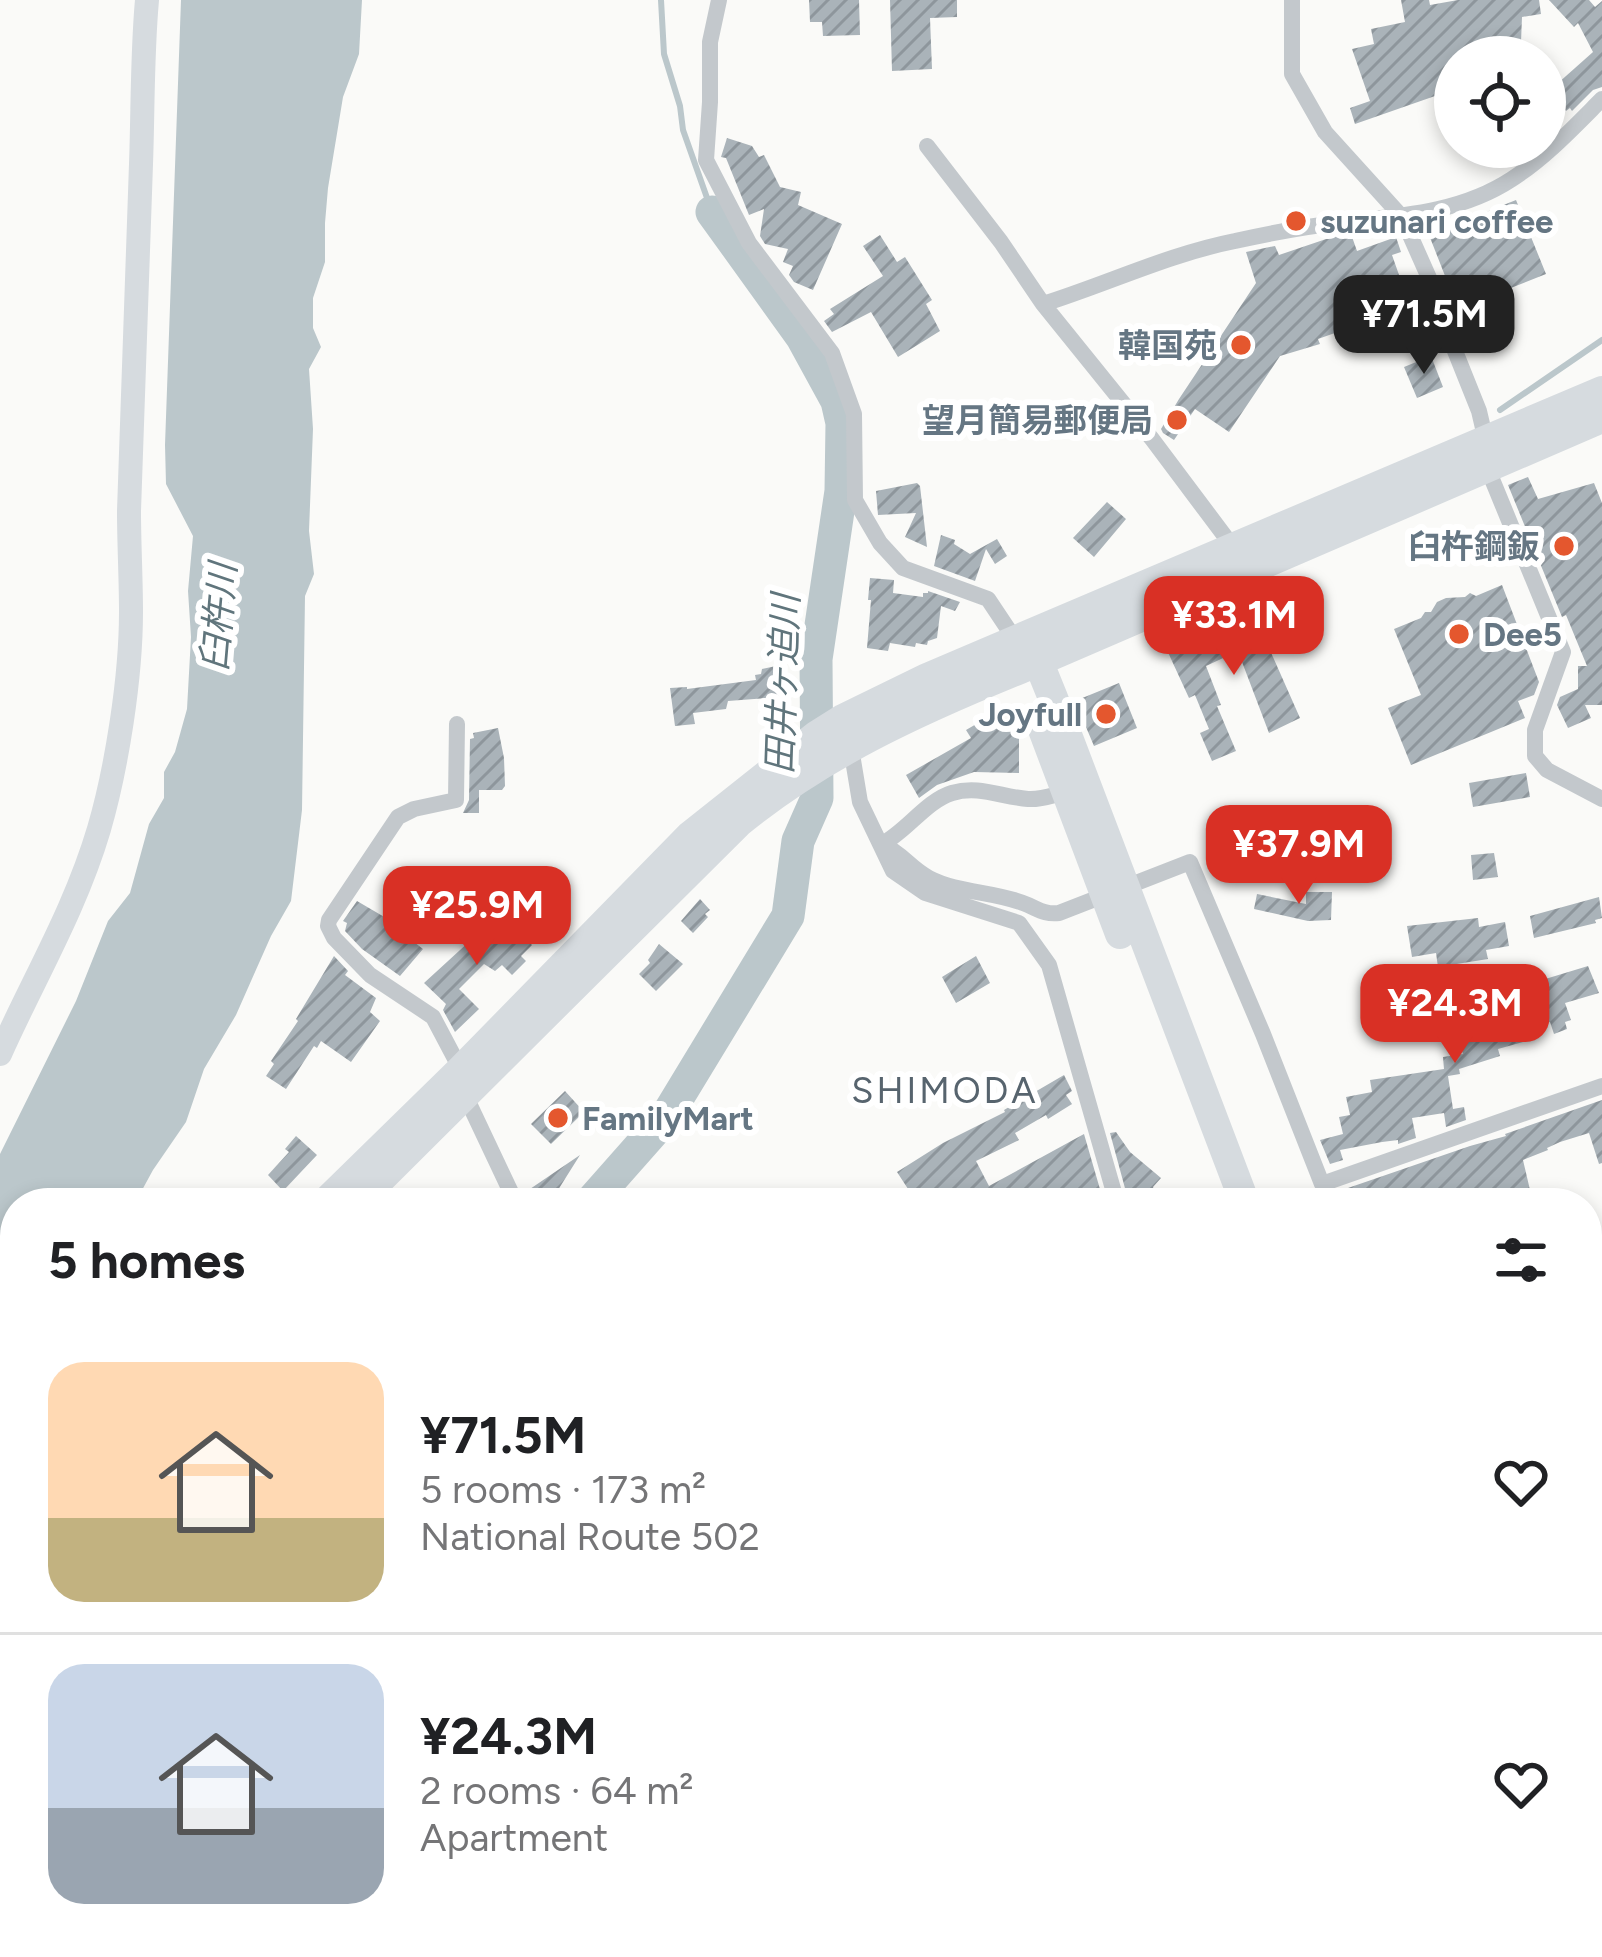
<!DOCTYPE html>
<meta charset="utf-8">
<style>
:root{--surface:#fff;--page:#f2f2f2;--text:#202124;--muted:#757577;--line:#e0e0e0;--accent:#d93025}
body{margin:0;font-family:Figtree,"Noto Sans JP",sans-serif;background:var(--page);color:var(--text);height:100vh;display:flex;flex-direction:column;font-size:45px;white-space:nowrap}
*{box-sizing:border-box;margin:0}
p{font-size:39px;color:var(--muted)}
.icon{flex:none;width:66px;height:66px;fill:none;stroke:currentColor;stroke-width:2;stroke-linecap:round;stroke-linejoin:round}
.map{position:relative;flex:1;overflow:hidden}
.drawer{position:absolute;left:0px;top:1188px;width:1602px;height:771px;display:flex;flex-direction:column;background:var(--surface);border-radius:48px 48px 0 0;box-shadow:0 6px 18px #0003}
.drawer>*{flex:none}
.buttons{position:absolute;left:1434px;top:36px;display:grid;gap:24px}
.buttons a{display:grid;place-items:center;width:132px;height:132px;border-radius:50%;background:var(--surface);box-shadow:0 6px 18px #0003;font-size:60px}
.price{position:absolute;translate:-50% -102px;padding:0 27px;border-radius:24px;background:var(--accent);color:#fff;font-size:39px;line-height:78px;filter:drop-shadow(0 3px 6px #0008)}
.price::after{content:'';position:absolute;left:50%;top:72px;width:36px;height:27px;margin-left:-18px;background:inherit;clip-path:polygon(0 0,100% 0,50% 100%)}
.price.active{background:#222;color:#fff}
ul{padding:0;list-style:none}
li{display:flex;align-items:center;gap:36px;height:300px;padding:0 48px}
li+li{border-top:3px solid var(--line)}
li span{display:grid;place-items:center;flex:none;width:336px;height:240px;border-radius:36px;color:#555}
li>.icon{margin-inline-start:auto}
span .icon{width:144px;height:144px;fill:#fffc;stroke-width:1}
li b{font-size:51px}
h2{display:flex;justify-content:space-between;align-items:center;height:144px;padding:0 48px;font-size:51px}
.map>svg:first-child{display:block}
.water{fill:#bbc7cb}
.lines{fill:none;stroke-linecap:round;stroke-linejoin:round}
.stream{stroke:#bbc7cb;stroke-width:6}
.river{stroke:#bbc7cb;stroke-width:33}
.building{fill:url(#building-hatch)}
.street-tunnel{stroke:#d5d9db;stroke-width:16;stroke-dasharray:16 8;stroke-linecap:butt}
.street{stroke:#c3c8cc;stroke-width:16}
.secondary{stroke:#d6dbdf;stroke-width:24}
.highway{stroke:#d6dbdf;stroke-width:30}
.poi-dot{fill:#e4572e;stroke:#fff;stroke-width:4.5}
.labels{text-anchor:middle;stroke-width:12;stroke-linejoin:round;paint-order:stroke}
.poi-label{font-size:33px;font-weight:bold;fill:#657683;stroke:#fff;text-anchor:end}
.water-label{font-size:36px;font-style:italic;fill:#60757c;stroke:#fff}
.neighbourhood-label{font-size:36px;letter-spacing:3px;fill:#57646e;stroke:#fff}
</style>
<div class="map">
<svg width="1602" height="1957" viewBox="0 0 1602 1957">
<defs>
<pattern id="building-hatch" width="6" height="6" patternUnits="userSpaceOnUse" patternTransform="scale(3)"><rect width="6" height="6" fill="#aab3b9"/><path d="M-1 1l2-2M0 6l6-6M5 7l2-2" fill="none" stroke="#8e969c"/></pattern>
</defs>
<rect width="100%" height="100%" fill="#fafaf8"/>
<path class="water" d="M181,0H362L359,54L343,97L328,188L325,223V262L313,298V328L321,347L309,369L313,429L309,531L314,574L305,596L302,810L291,901L271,936L236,1015L204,1069L186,1122L153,1170L135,1203H15V1411L0,1432V1154L76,1001L108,921L130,893L149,824L164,798V772L175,752L187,709L191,637L188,591L193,536L166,484L165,445Z"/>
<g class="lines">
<path class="stream" d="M661,0L664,54L680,106L683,130L712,212
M1500,410L1602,340"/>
<path class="river" d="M590,1203L666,1117L788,916L798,841L817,798L816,659L841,491L842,423L837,401L802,337L712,212
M1363,1944L1381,1957"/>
</g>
<path class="building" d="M809,0H859L860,35L823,36L822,22H810Z
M890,0H957V17L930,18L932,69L892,71Z
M1401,0H1429L1430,5L1458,0H1539L1541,14L1522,17L1521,42L1511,43L1513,57H1455V89L1355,124L1350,108L1370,101L1352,49L1374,44L1371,29L1405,22Z
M1549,0H1589L1595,7L1602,1V87L1593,90L1572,111L1570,108L1566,111L1548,92L1593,52L1578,23L1574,27Z
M727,138L752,146L759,157L764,155L780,187L801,192L798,205L842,224L813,290L794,282L789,275L793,266L783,262L788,249L765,244L760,236L764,209L749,215L726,158L721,157Z
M1516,200L1546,274L1458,309L1429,235Z
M1351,234L1357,251L1396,237L1401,252L1392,255L1405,292L1379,301L1384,316L1374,320L1376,325L1348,334L1346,329L1318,339L1320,344L1280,356L1229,432L1195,409L1174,440L1163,433L1161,429L1179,399L1256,283L1246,252L1275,246L1279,255L1335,236Z
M880,235L897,262L905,257L932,300L926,304L940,331L898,357L871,312L832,332L824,321L834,314L830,309L883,276L863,246Z
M1431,356L1443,387L1417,398L1404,367Z
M1528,477L1538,499L1594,483L1602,503V705H1585L1591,718L1568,728L1557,705L1560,697L1578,689V666H1587L1566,615L1562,617L1508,485Z
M917,483L920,486L927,547L905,537L916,513L878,515L876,491Z
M1107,502L1126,519L1094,557L1073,538Z
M941,535L955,540L954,544L970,554L997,539L1007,556L995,564L986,549L975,581L934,566Z
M870,578L894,580L893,593L923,597V593H928V591L960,602L955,611L941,606L937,638L928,641L927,645L916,643L915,647L890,643L888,651L867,648L871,600H868Z
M1502,585L1539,682L1534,695L1518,701L1525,718L1411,765L1388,708L1421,695L1394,629L1421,618L1425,612H1431L1437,602L1446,598L1465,597L1470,593L1476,596Z
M1235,607L1238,615L1242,613L1244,618L1254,614L1300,718L1269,733L1239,654L1236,652L1206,666L1221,705L1217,706L1236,751L1212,761L1200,733L1209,729L1195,695L1189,698L1166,648L1182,641L1185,648L1227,630L1220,614Z
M776,666L777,672H780L782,686H779L781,708L769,710L767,698L728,701L726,709L693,713L695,724L675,726L670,688L687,687V689L756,680L755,675L761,674L762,669Z
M1119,683L1137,728L1094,746L1075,701Z
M978,723H1019V773L974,772L937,785L919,798L906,775L971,738L966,730Z
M498,728L504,758L505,786L502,790H479V813H463L469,800L470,739L474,738L473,733Z
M1526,773L1530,797L1473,807L1469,783Z
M1494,853L1498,877L1473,880L1471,855Z
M1306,892H1332L1331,920L1308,921L1254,909L1257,894L1306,904Z
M1599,897L1602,918L1595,920L1596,923L1534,938L1530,916Z
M700,899L710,910L705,914L708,917L693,933L681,921Z
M357,901L398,925L407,933L405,935L423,949L400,976L362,949L345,931L347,923L343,921Z
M495,918L505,928L510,923L532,945L521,956L526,961L512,975L502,965L495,971L484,964L459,989L479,1009L455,1032L443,1010L446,1004L424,983Z
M1478,918L1479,927L1505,922L1509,946L1486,950L1488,959L1438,967L1436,953L1412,957L1407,926Z
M659,944L683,964L656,991L639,974L650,963L648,960Z
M334,956L348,971L345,975L376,998L370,1012L380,1021L351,1062L321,1041L317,1048L314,1046L286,1089L266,1076L274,1064L271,1061L298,1021L296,1019Z
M976,956L990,983L956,1003L942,977Z
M1588,966L1599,993L1565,1003L1571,1020L1565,1022L1567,1029L1554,1034L1550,1022L1520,1030L1523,1042L1498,1049L1500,1056L1459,1069L1460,1074L1448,1076L1453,1109L1464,1107L1466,1120L1446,1127L1444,1113L1412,1118L1416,1138L1398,1144V1140L1382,1142L1340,1150L1343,1160L1330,1164L1320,1140L1343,1134L1339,1117L1350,1115L1346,1097L1372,1092L1370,1080L1444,1069L1443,1057L1463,1054L1458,1037L1473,1032L1469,1020L1493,1012L1494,1003L1525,995L1522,986Z
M1064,1075L1072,1091L1066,1095L1072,1104L1048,1119L1046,1115L1015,1133L1019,1140L976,1161L989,1186L1084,1134L1104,1203H924L916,1189L910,1192L897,1172L943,1143L1005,1112L1004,1110Z
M565,1091L584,1112L551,1144L531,1124Z
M1602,1100V1163L1599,1164L1589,1133L1560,1142L1547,1148L1548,1150L1523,1160L1533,1203H1514L1512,1195L1487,1203H1427L1424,1191L1386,1203H1352L1348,1188L1470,1146L1506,1136L1505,1134Z
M1116,1132L1130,1152L1161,1178L1153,1187L1158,1203H1129L1110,1133Z
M296,1136L317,1155L283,1191L268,1175L289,1152L285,1149Z
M580,1155L558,1190L551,1194L553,1196L539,1203L530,1189Z
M8,1618H15V1666H0Z"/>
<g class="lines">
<path class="street-tunnel" d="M761,1944L762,1957
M575,1957L579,1944"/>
<path class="street" d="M719,0L710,42V102L706,160L749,243L832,353L854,414L855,500L880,543L903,568L988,599L1016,641
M1292,0V74L1325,132L1402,217L1445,314L1453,346L1479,411L1486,441L1487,467L1563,652L1535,730V756L1547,770L1602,799
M927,146L1001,242L1043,304L1152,439L1233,547
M1043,304C1107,284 1169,254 1235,241C1271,233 1308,226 1345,222C1403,216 1462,212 1512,179C1545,158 1574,127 1602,99
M457,724L456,800L414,809L398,817L329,920L328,926L334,938L370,975L433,1017L461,1070L465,1095L516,1203
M850,742L860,802L893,871L925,893L1019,923L1049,965L1117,1203
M882,844C903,854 910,868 929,878C958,893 992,891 1023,903C1037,908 1044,915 1059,913L1190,862L1263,1034L1322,1184L1602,1086
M882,844C907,831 926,801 952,793C979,785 1001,797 1028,799C1041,800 1053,795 1066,792
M0,1287L15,1295
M0,1780L15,1786
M1501,1944L1508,1957"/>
<path class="secondary" d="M0,1054C34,978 75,910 99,829C117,767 131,677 131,612C131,578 129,545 129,511C132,396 137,280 141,164C143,109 142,55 147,0
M1289,1944L1306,1957"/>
<path class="highway" d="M1024,648L1038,661L1053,698L1245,1203
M1042,727L1120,934
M325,1203L461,1070L690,836L816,736L843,719L927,678L1602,391
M356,1203L738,823C822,754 919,710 1020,669L1602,418
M0,1553L15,1527
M1587,1568L1602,1570
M1587,1592L1602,1596
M0,1597L15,1567
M0,1927L15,1928
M161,1944L299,1957"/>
</g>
<g class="poi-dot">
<circle cx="1296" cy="221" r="12"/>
<circle cx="1241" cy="345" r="12"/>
<circle cx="1177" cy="420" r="12"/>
<circle cx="1564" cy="546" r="12"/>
<circle cx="1459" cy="634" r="12"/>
<circle cx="1106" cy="714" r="12"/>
<circle cx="558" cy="1118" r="12"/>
</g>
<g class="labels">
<g class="poi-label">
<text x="1320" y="233" text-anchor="start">suzunari coffee</text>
<text x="1217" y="357">韓国苑</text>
<text x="1153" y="432">望月簡易郵便局</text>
<text x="1540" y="558">臼杵鋼鈑</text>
<text x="1483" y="646" text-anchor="start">Dee5</text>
<text x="1082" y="726">Joyfull</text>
<text x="582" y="1130" text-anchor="start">FamilyMart</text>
</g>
<g class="water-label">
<text transform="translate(218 617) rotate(-85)" y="13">臼杵川</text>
<text transform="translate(782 684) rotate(-88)" y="13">田井ヶ迫川</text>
</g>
<g class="neighbourhood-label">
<text x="945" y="1103">SHIMODA</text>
</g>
</g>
</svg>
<div class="buttons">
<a><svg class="icon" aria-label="locate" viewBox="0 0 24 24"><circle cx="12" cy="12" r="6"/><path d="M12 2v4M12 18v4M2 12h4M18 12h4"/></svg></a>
</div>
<b class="price active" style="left:1424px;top:377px">¥71.5M</b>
<b class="price" style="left:1234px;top:678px">¥33.1M</b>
<b class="price" style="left:1299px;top:907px">¥37.9M</b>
<b class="price" style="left:477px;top:968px">¥25.9M</b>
<b class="price" style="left:1455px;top:1066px">¥24.3M</b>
<section class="drawer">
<h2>5 homes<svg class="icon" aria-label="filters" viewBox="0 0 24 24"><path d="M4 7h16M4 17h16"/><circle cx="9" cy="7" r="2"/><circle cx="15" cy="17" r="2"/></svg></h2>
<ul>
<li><span style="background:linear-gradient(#ffd9b3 65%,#c2b280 0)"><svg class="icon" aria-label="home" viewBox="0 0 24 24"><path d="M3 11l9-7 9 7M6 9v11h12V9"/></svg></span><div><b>¥71.5M</b><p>5 rooms · 173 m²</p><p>National Route 502</p></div><svg class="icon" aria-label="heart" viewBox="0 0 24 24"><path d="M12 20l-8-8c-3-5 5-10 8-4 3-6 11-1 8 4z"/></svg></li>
<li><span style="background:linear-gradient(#c9d6e8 60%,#9aa5b1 0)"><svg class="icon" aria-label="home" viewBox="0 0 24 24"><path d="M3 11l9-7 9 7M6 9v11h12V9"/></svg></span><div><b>¥24.3M</b><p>2 rooms · 64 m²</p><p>Apartment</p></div><svg class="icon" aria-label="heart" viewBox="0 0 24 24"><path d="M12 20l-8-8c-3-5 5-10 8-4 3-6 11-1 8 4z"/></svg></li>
</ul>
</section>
</div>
